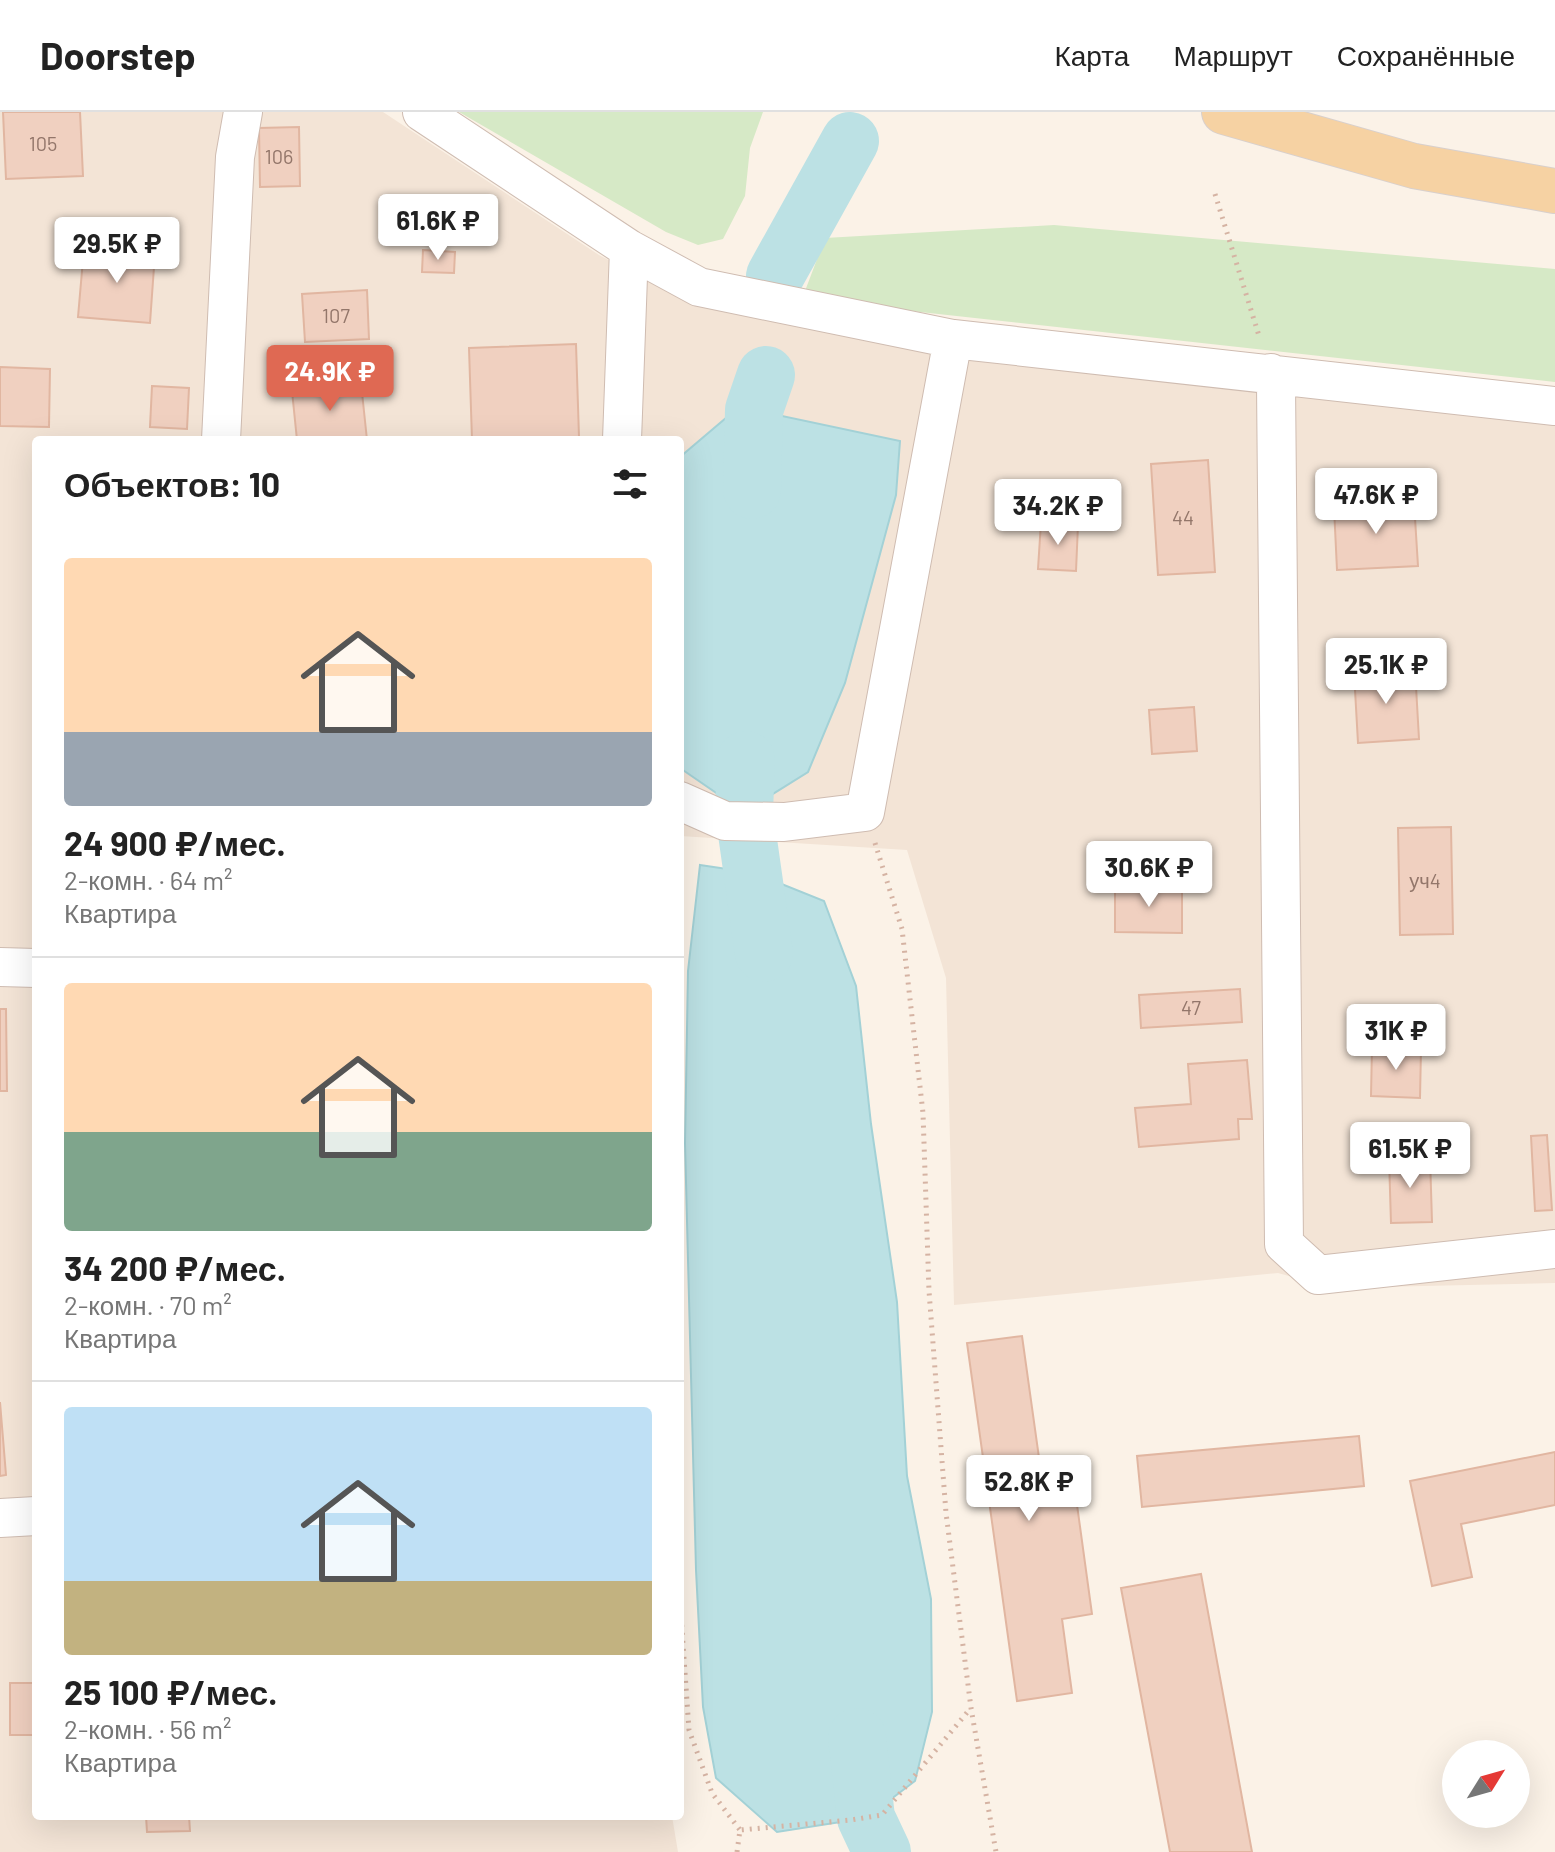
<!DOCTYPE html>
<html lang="ru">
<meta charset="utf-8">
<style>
:root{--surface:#fff;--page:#f6f6f6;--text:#222;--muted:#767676;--line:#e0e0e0;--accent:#df6953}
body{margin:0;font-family:Barlow,sans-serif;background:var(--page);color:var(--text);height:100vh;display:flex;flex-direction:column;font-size:30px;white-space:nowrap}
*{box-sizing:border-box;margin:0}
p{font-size:26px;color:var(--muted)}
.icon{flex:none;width:44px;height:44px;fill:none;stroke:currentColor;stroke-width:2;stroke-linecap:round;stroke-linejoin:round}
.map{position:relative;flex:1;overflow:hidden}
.details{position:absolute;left:32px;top:324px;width:652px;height:1384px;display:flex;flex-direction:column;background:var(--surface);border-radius:8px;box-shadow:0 8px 32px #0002}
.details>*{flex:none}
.needle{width:52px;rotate:53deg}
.fabs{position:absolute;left:1442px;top:1628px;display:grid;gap:16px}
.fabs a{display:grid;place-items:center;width:88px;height:88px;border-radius:50%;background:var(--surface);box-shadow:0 8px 32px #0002;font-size:40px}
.price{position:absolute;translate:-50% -68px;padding:0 18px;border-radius:8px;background:#fff;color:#222;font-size:26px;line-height:52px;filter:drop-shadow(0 2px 4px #0008)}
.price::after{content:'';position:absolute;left:50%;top:48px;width:24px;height:18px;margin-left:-12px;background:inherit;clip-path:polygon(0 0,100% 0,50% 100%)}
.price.current{background:var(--accent);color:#fff}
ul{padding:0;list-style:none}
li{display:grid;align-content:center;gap:16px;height:424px;padding:0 32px}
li+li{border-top:2px solid var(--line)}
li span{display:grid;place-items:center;height:248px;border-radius:8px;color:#555}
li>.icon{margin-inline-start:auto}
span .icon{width:144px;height:144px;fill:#fffc;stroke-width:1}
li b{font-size:34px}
h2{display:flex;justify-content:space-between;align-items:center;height:96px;padding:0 32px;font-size:34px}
header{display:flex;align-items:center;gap:48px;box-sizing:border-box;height:112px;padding:0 40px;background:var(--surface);border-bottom:2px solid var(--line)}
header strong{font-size:38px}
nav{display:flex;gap:44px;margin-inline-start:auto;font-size:28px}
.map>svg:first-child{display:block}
.residential{fill:#f3e4d6}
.green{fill:#d6e9c6}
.water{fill:#bce1e4;stroke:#a3d1d6;stroke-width:2}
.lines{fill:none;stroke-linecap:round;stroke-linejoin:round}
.river{stroke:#bce1e4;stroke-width:58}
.building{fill:#f0d0c0;stroke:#e1b6a1;stroke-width:2}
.minor-casing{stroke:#cfbcb1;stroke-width:40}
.major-casing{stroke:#d8d0cd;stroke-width:46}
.path{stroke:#d5b3a3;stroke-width:5;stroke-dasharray:2 6;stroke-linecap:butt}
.minor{stroke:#fff;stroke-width:38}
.major{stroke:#f6d2a3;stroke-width:44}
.labels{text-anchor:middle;stroke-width:6;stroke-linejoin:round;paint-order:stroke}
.number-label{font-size:20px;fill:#93766a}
</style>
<header>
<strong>Doorstep</strong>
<nav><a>Карта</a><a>Маршрут</a><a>Сохранённые</a></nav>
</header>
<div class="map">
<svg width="1555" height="1740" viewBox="0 0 1555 1740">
<rect width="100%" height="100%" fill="#fbf2e7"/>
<path class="residential" d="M0,0H383L599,143L682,187L1555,283V1171L1332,1176L1278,1161L954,1193L946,866L907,738L680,724V328H36V1704H672L678,1740H0Z"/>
<path class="green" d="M459,0H763L750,36L745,84L723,127L698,133L666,120Z
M1054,113L1555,157V270L802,187L825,126Z"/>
<path class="water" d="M754,298L900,329L896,383L845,571L808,660L744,700L680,656V345L733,300Z
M700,753L754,761L824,789L856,874L871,1012L897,1190L907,1364L931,1487L932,1600L915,1669L866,1706L777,1720L716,1666L703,1595L696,1458L685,1031L688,859Z"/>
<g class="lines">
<path class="river" d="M775,164L850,29
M752,378L754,298L766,263
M746,648L744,700L764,841
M857,1625L866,1706L882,1740"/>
</g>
<path class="building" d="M3,0H80L83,64L6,67Z
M299,15L300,74L260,75L259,16Z
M84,136L155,141L150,211L78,205Z
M423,138L455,140L454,161L422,160Z
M367,178L369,227L305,230L302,182Z
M576,232L579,325L472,328L469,236Z
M0,255L50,257L49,315L0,314Z
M361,271L367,328H297L292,279Z
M152,274L189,276L187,317L150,315Z
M1208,348L1215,460L1158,463L1151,352Z
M1414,390L1418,454L1337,458L1334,395Z
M1041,410L1078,413L1076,459L1038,457Z
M1415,557L1419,627L1358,631L1354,560Z
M1194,595L1197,639L1152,642L1149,598Z
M1451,715L1453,822L1400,823L1398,716Z
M1115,774H1182V821L1115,820Z
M1240,877L1242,910L1141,916L1139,883Z
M0,897H6L7,979H0Z
M1372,935L1421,937L1420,986L1371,984Z
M1247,948L1252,1007H1238L1239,1027L1139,1035L1135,996L1191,992L1188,952Z
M1547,1023L1552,1098L1535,1099L1531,1024Z
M1430,1045L1432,1110L1391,1111L1389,1046Z
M1022,1224L1040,1353L1071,1349L1092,1502L1062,1507L1072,1581L1017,1589L967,1231Z
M0,1290L6,1363L0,1364Z
M1359,1324L1364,1374L1142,1395L1137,1344Z
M1555,1340V1393L1461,1412L1472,1465L1432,1474L1410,1369Z
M1201,1462L1252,1740H1170L1121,1476Z
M10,1571H36V1623H10Z
M146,1704H189L190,1719L147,1720Z"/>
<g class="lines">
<defs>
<path id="minor" d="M422,0L629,137L699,175L953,227L1555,294
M1271,261L1276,272L1284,1132L1318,1163L1555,1137
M221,328L235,45L243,0
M622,328L629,137
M680,689L725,709L784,710L865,700L953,227
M0,855L36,856
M0,1406L36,1404"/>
<path id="major" d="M1224,0L1414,54L1555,79"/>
</defs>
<use href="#minor" class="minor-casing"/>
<use href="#major" class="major-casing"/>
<path class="path" d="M1215,82L1260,227
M875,731L902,817L923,1001L929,1179L946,1401L971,1596L996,1740
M680,1489L689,1618L712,1681L740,1718
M737,1740L740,1718L851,1708L882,1703L970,1597"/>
<use href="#minor" class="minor"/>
<use href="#major" class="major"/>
</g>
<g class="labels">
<g class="number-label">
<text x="43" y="39">105</text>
<text x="279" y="52">106</text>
<text x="336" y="211">107</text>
<text x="1183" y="413">44</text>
<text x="1425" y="776">уч4</text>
<text x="1191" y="903">47</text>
</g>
</g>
</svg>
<div class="fabs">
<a><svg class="needle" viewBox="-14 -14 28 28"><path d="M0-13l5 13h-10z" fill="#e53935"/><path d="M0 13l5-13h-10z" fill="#767676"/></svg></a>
</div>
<b class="price" style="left:438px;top:150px">61.6K ₽</b>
<b class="price" style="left:117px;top:173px">29.5K ₽</b>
<b class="price current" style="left:330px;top:301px">24.9K ₽</b>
<b class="price" style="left:1376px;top:424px">47.6K ₽</b>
<b class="price" style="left:1058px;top:435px">34.2K ₽</b>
<b class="price" style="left:1386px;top:594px">25.1K ₽</b>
<b class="price" style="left:1149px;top:797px">30.6K ₽</b>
<b class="price" style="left:1396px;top:960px">31K ₽</b>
<b class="price" style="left:1410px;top:1078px">61.5K ₽</b>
<b class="price" style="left:1029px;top:1411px">52.8K ₽</b>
<section class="details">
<h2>Объектов: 10<svg class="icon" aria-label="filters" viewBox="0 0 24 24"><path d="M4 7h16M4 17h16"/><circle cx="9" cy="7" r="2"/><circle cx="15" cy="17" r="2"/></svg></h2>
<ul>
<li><span style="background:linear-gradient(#ffd9b3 70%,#9aa5b1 0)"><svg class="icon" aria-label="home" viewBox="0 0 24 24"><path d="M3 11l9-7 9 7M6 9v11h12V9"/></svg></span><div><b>24 900 ₽/мес.</b><p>2-комн. · 64 m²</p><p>Квартира</p></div></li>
<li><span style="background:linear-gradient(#ffd9b3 60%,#7fa58c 0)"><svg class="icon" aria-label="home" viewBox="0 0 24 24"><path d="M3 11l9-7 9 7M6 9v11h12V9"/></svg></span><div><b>34 200 ₽/мес.</b><p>2-комн. · 70 m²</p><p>Квартира</p></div></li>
<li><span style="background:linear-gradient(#bfe0f5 70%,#c2b280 0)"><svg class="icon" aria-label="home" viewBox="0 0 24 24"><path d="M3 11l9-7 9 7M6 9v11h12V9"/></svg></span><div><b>25 100 ₽/мес.</b><p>2-комн. · 56 m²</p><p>Квартира</p></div></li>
</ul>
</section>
</div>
